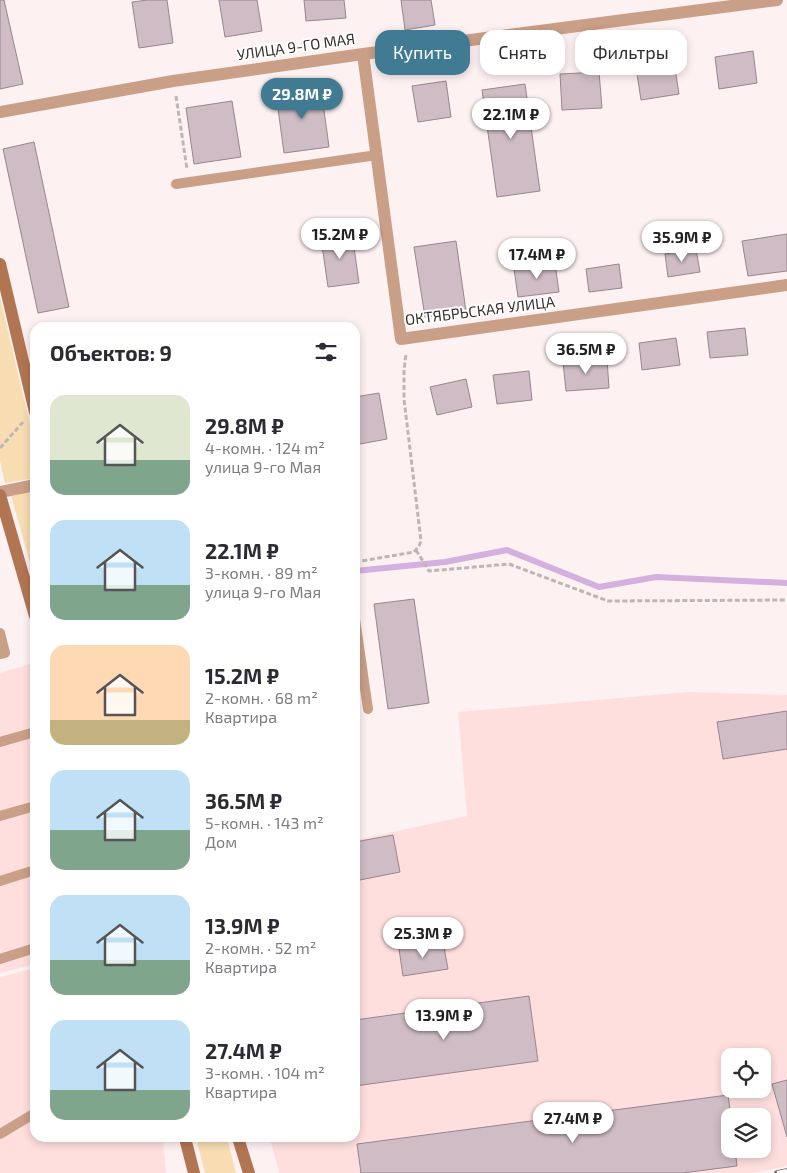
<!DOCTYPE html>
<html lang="ru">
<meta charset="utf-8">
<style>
:root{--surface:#fff;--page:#f2f2f3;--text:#2b2b33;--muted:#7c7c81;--accent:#407a93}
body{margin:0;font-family:"Exo 2",sans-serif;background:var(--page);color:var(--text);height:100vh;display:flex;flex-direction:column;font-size:19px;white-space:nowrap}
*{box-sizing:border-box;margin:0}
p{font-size:16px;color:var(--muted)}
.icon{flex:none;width:28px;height:28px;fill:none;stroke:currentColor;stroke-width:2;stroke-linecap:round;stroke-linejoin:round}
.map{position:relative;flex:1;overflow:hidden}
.sheet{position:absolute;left:30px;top:322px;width:330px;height:820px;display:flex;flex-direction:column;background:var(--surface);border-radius:15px;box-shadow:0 2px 8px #0003}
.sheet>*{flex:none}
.banner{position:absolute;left:375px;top:30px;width:336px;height:45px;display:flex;gap:10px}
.controls{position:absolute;left:721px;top:1048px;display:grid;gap:10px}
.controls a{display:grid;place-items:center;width:50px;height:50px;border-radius:10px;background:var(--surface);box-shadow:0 2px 8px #0003;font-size:25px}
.price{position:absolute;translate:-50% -42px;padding:0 11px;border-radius:18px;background:#fff;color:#222;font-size:16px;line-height:32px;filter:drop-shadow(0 1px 2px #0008)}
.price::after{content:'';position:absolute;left:50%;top:30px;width:15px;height:11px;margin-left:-8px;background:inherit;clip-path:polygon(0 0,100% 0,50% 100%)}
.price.on{background:var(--accent);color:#fff}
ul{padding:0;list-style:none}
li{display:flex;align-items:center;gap:15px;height:125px;padding:0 20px}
li span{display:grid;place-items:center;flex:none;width:140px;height:100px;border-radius:15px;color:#555}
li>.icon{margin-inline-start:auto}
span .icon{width:60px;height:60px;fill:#fffc;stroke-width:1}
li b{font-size:21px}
h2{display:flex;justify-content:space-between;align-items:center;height:60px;padding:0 20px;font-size:21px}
.chip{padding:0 18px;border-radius:15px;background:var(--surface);box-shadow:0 2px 8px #0003;font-size:18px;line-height:45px}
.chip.on{background:var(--accent);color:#fff}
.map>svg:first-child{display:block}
.built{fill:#fedfde;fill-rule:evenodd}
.green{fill:#f8ddb2}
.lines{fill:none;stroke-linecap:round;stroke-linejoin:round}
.stream{stroke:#d4b0de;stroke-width:6}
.building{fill:#cfbcc5;stroke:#98868e}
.path{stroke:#c0b5b5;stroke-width:3;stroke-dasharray:5 2.5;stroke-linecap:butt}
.lane{stroke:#ca9f88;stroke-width:10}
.street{stroke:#ca9f88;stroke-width:12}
.secondary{stroke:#b27552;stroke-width:12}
.rail-casing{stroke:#6e6464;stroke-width:5.5}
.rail{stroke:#fff;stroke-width:4;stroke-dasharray:11;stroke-linecap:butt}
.labels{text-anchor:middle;stroke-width:4;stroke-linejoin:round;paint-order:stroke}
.street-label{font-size:15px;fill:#3a3131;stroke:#fff}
</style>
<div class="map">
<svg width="787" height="1173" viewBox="0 0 787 1173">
<rect width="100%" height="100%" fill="#fef1f1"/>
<path class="built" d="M33,663L35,672V964L0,973V673Z
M688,692L787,695V1166L753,1173H279L270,1138H355V840L467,816L458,712ZM730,1056H762V1089H730ZM730,1116H762V1149H730Z
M35,968V1138H163L166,1173H0V977Z"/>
<path class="green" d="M0,297L35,446V478L5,483L0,461Z
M35,490V580L11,496Z
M196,1138H227L236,1173H205Z"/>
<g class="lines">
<path class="stream" d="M355,571L445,562L507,550L599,587L656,577L787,583"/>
</g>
<path class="building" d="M0,0H4L23,84L0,89Z
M148,0H167L173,43L139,48L132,2Z
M219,0H257L262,31L225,37Z
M304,0H344L346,18L306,21Z
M401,0H431L435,25L405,30Z
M753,51L757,83L719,89L715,57Z
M675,68L679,94L641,100L637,74Z
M599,72L602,108L562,110L560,74Z
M446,81L451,117L418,122L412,86Z
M525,84L540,191L497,197L482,90Z
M321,88L329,147L284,153L276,94Z
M232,101L241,157L194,164L186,108Z
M34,142L69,307L38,313L3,149Z
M352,233L359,283L328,287L321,238Z
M787,234V271L748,276L742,241Z
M456,241L466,311L425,317L414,247Z
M696,249L700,272L668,277L665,254Z
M555,263L559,292L518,297L514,269Z
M619,264L622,288L589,292L586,269Z
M745,328L748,355L710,358L707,332Z
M676,338L680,365L642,370L639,343Z
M607,359L609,388L566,391L563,362Z
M529,371L532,400L497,404L493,375Z
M466,379L472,407L437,415L430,387Z
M379,393L387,439L355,445V397Z
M414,599L429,703L388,709L374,604Z
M787,711V749L723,759L717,722Z
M393,835L400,872L355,881V842Z
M443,942L448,969L403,976L399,949Z
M529,996L538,1061L355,1086V1020Z
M787,1080V1137L772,1084Z
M728,1095L731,1116L730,1149H735L737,1166L682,1173H361L357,1144Z"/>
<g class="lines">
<path class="path" d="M176,96L187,169
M0,448L23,422
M416,550L429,571L509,564L608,601L787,600
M355,562L414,552L419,546L421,541L404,399V370L406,354"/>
<path class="lane" d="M176,184L377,155
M355,619L368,709
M0,633L5,653L0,654
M0,742L35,732
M0,816L35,806
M0,881L35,870
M0,959L35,948
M0,1134L35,1113"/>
<path class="street" d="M363,54L401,339L787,285
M0,112L173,81L363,54L777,0
M0,492L35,485"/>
<path class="secondary" d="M0,264L35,412
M0,495L35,616
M185,1138L194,1173
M238,1138L249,1173"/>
<defs>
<path id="rail" d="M777,1173L787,1171"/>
</defs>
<use href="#rail" class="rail-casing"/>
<use href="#rail" class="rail"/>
</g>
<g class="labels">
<g class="street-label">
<text transform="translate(296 47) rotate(-8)" y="5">УЛИЦА 9-ГО МАЯ</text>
<text transform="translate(480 311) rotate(-7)" y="5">ОКТЯБРЬСКАЯ УЛИЦА</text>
</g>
</g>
</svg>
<div class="controls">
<a><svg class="icon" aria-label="locate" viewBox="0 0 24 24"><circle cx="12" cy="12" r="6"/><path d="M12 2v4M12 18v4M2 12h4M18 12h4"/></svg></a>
<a><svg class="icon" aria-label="layers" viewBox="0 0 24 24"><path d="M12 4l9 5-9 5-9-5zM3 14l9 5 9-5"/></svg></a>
</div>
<b class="price on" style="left:302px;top:120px">29.8M ₽</b>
<b class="price" style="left:511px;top:140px">22.1M ₽</b>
<b class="price" style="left:340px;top:260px">15.2M ₽</b>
<b class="price" style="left:682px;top:263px">35.9M ₽</b>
<b class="price" style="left:537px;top:280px">17.4M ₽</b>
<b class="price" style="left:586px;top:375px">36.5M ₽</b>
<b class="price" style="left:423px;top:959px">25.3M ₽</b>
<b class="price" style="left:444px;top:1041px">13.9M ₽</b>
<b class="price" style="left:573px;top:1144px">27.4M ₽</b>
<div class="banner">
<a class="chip on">Купить</a>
<a class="chip">Снять</a>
<a class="chip">Фильтры</a>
</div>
<section class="sheet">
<h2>Объектов: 9<svg class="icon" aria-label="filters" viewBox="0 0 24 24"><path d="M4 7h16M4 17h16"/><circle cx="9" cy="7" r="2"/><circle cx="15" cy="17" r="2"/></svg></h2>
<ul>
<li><span style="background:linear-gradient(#dfe7d0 65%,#7fa58c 0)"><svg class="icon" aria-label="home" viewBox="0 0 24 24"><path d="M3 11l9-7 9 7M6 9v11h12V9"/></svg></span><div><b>29.8M ₽</b><p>4-комн. · 124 m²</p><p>улица 9-го Мая</p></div></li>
<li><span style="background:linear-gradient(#bfe0f5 65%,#7fa58c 0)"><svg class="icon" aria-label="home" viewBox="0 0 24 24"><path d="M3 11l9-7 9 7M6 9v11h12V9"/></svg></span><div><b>22.1M ₽</b><p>3-комн. · 89 m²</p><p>улица 9-го Мая</p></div></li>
<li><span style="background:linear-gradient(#ffd9b3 75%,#c2b280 0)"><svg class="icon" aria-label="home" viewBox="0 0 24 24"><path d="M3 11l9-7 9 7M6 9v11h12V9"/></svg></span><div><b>15.2M ₽</b><p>2-комн. · 68 m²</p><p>Квартира</p></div></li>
<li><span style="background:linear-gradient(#bfe0f5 60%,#7fa58c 0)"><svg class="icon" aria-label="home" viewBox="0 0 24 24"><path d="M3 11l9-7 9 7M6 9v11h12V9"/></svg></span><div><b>36.5M ₽</b><p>5-комн. · 143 m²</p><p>Дом</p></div></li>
<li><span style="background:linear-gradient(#bfe0f5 65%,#7fa58c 0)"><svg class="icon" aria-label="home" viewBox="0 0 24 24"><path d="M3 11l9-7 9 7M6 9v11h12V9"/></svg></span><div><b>13.9M ₽</b><p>2-комн. · 52 m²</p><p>Квартира</p></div></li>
<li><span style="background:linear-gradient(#bfe0f5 70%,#7fa58c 0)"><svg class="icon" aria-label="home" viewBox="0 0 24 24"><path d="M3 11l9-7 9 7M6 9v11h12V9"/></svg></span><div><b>27.4M ₽</b><p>3-комн. · 104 m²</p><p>Квартира</p></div></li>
</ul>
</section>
</div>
